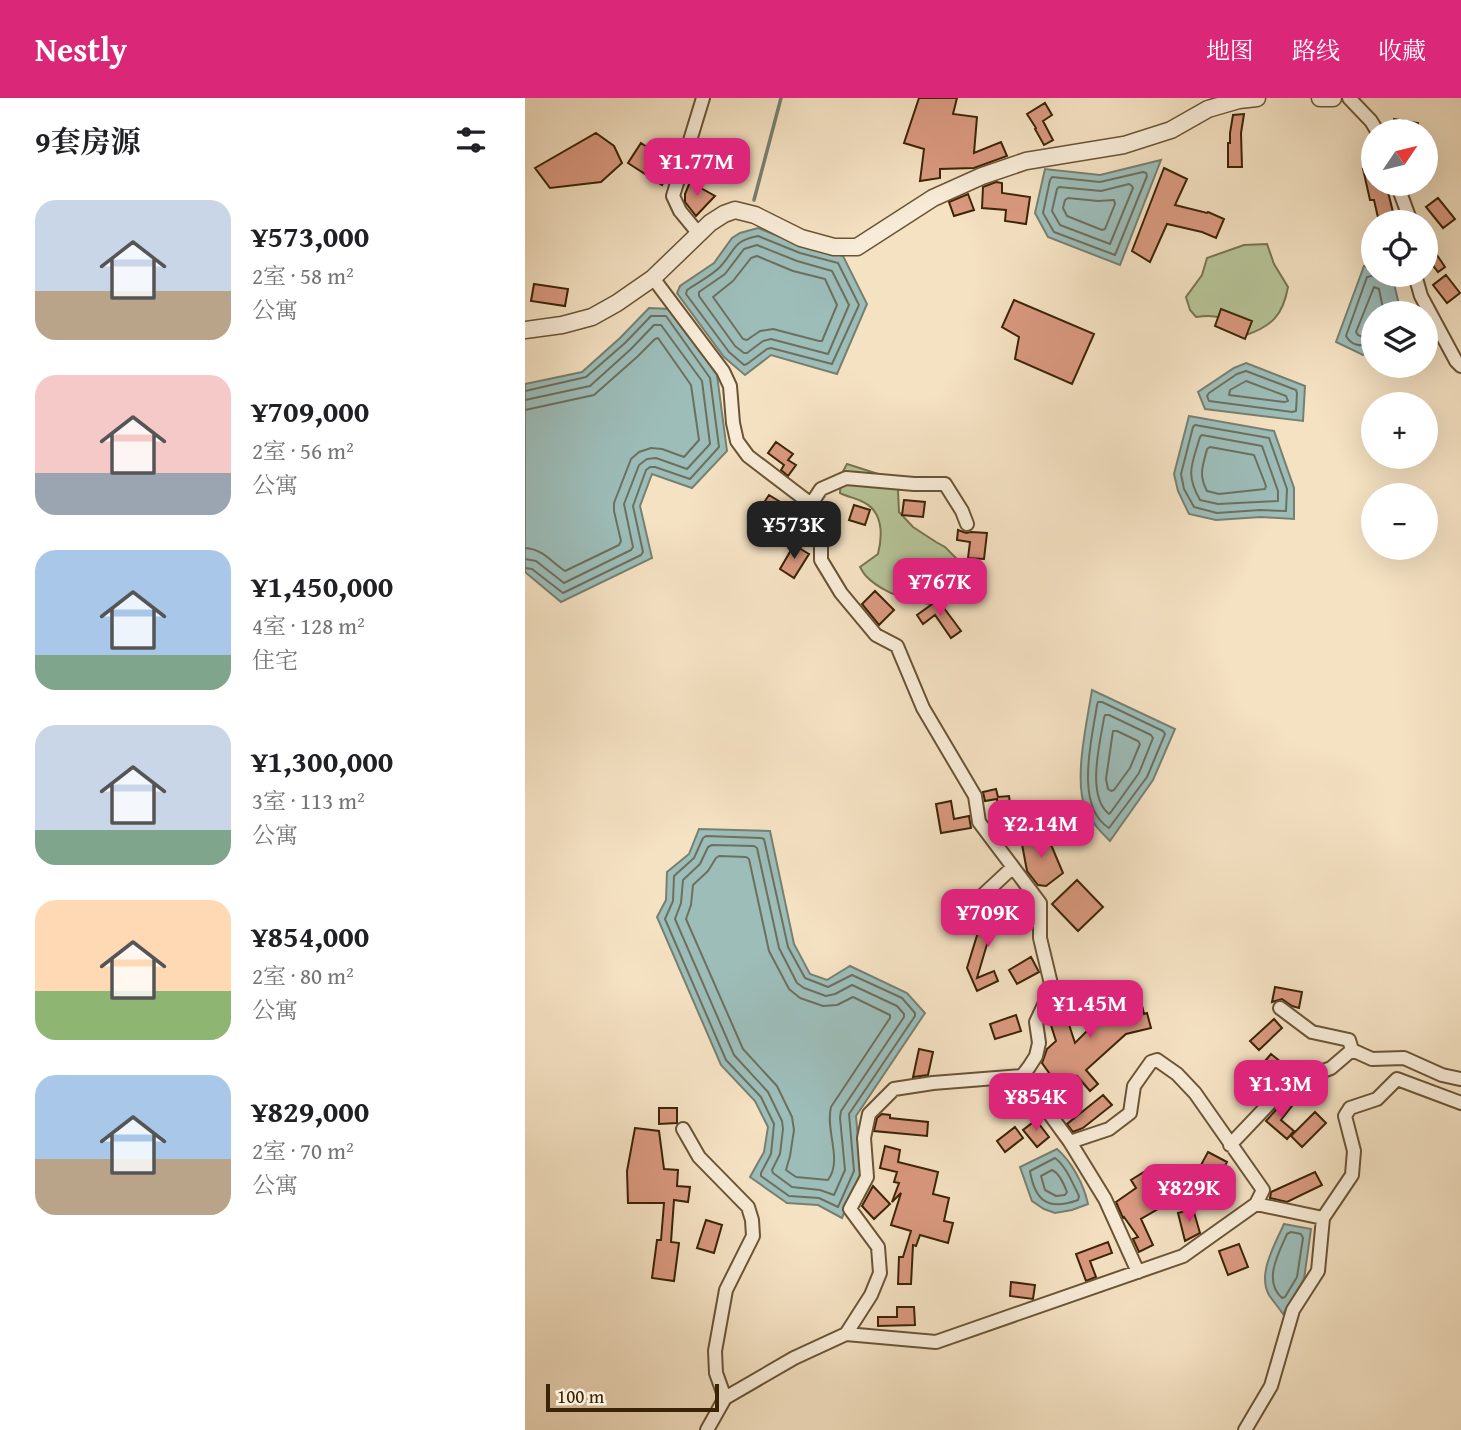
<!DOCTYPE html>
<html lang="zh">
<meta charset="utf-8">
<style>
:root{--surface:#fff;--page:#f2f2f2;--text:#202124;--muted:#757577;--accent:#db2777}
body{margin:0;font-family:"Gentium Book Plus","Noto Serif SC",serif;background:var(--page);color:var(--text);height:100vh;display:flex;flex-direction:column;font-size:26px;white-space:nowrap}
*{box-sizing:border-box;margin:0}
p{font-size:23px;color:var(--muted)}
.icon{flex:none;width:38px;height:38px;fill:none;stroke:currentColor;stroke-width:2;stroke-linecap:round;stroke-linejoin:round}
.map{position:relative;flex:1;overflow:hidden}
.side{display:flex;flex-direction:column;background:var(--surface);width:525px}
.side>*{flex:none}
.needle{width:46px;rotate:55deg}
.tools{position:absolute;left:836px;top:21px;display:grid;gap:14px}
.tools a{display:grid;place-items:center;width:77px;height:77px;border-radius:50%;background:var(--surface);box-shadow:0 7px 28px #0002;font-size:35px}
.scale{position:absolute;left:21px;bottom:18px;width:173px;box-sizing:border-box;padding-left:7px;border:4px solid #3b2405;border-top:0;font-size:19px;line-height:24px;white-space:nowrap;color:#3b2405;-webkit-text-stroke:5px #f8ecd8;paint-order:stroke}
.price{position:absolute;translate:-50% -60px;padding:0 16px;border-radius:14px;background:var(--accent);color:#fff;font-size:23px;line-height:46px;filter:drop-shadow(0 2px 4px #0008)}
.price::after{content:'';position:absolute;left:50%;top:42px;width:21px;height:16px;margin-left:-10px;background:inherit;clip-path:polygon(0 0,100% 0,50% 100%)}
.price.on{background:#222;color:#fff}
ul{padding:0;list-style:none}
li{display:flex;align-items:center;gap:21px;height:175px;padding:0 35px}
li span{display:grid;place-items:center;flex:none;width:196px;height:140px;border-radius:21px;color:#555}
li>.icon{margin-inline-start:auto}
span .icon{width:84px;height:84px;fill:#fffc;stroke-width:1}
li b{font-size:30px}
h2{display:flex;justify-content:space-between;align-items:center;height:84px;padding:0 35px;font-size:30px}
header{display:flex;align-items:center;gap:42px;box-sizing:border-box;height:98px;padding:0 35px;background:var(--accent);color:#fff}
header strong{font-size:33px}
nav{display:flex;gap:38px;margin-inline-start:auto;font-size:24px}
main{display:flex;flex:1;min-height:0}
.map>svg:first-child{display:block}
.green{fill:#b6c498;stroke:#78744e;stroke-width:2}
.water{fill:#9dbdb9;stroke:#768071;stroke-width:2}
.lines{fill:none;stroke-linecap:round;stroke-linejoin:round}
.shore{stroke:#6c705f;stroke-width:2}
.stream{stroke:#768071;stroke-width:3.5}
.building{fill:#da9980;stroke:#3b2405;stroke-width:2}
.minor-casing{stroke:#6a5434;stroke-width:16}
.tertiary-casing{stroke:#6a5434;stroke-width:19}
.minor{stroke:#f8ecd8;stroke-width:12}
.tertiary{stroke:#f8ecd8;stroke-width:16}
</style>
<header>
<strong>Nestly</strong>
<nav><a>地图</a><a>路线</a><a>收藏</a></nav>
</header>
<main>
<section class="side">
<h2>9套房源<svg class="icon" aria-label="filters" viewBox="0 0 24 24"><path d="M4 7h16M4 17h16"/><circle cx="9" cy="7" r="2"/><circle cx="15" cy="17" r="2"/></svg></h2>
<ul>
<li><span style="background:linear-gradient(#c9d6e8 65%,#b9a48a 0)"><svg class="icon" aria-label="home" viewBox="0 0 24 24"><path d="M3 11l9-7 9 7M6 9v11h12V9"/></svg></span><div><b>¥573,000</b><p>2室 · 58 m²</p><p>公寓</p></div></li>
<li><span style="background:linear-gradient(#f6c9c9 70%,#9aa5b1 0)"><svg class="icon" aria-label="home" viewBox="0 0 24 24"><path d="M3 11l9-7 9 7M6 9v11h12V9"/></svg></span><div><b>¥709,000</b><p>2室 · 56 m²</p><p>公寓</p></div></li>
<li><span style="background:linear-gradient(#a9c7e8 75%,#7fa58c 0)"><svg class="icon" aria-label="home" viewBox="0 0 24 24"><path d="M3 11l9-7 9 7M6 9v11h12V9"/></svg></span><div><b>¥1,450,000</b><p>4室 · 128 m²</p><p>住宅</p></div></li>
<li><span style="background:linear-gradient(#c9d6e8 75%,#7fa58c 0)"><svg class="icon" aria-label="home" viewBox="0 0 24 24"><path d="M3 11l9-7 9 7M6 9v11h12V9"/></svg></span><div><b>¥1,300,000</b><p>3室 · 113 m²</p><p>公寓</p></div></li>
<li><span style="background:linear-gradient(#ffd9b3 65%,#8fb573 0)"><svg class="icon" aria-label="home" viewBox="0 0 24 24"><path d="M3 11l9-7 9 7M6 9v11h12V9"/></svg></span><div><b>¥854,000</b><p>2室 · 80 m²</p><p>公寓</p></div></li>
<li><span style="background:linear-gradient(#a9c7e8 60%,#b9a48a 0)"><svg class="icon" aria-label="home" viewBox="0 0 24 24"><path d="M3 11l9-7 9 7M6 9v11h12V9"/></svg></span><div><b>¥829,000</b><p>2室 · 70 m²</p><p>公寓</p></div></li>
</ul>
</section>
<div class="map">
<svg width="936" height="1332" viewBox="0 0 936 1332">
<rect width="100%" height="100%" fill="#f5e2c3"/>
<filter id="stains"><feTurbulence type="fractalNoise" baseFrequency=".00286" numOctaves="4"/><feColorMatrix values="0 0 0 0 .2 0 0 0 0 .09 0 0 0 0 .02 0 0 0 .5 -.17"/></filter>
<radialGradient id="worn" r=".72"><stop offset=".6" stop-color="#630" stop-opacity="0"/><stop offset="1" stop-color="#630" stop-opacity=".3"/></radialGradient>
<path class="green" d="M742,146L749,166L763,189C758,217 747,228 721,237C701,222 697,215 671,219L665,212L661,199L677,177L682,160L719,147Z
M322,366L363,379L373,392L374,414L388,429L411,444L420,449L431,460L446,487C430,524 361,500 341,478C338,475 337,472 335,469L353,456C358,436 358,412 336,403C329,400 321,398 315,395L316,377Z"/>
<path class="water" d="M636,62L595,167L523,139L510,115L520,71L575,77Z
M233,130L278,148L318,158L342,206L312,276L246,257L220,277L199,259L152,195L155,188L189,165L207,140L215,135Z
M839,168L849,171V177H867L876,215H849V253L838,257L811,244Z
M124,210L146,211L192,277L202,353L167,390L127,376L115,408L127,460L36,504L0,474V286L57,274L95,240Z
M721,265L780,288L778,323L680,311L673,294L709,270Z
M664,318L749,333L769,390V421L736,419L691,422L664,416L653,393L649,376Z
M567,592L650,631L628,682L585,743C576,734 567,725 561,713C548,682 562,625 567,592Z
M174,731L245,733L269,846L285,876L302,882L325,868L382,895L400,915L331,1018L336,1074L317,1120L293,1107L262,1105L225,1079L239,1054L243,1029L230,1003L196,967L132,819L141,802L142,774L164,756Z
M532,1051C547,1064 559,1087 563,1106L547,1112L530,1115L519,1111L507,1103L495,1069Z
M759,1126L786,1131L779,1181L758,1216C754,1210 748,1203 744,1197C732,1176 750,1146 759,1126Z"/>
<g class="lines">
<path class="shore" d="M618,74L621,75L622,78L590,157L529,134L518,115L525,82L527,79L575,84Z
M604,86L607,88L608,90L585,146L535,127L527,113L532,91L534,89L576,93Z
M543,100L573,103L589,102L590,106L580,131L577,132L542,118L538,110L540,102Z
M233,138L275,155L313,165L334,207L307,266L246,250L242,251L222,266L219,267L204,254L161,196L162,192C172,185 186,178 195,169C211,152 207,143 233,138Z
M232,147L272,163L307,173L324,207L303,256L246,241L238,243L222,255H219L210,248L174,198V194L200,176L219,151Z
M232,158L268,173L300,181L312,207L297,243H294L248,231L235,233L222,242L218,241L188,199L208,183L226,160Z
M849,238L838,239L833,237L831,234L849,189L854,191L859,215
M849,247C838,247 828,250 821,238L842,179L851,177
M721,273L771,292L772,295L771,313L767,314L684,303L682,298L684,295L712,276Z
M721,283L761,298L763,303L759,304L704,297L705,292Z
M0,293L61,279L100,245L126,218H141L185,280L194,349L165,381L130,369H125L121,372L108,408L118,454L116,457L38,495L7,471L0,470
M0,302L65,288L106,251L129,227H136L177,283L185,346L162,371L131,360L122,361L114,367L99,406L108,449L106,452L39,485L11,463L0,461
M0,312L69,297L112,259L130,241L133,240L166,287L174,342L159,359L137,351L126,350L114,354L106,361L89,405V413L96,443L94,447L40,473C26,464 18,451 0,450
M670,327L744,340L762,391L761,413L735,412L692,415L669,409L659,391L656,376L668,329Z
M677,337L737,348L753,393V403L693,406L675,402C660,376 667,366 675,339Z
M685,349L729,357L741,388L740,391L694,396L682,393C673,376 678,368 682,351Z
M573,604H577L638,633L640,636L622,679L584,730C549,708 567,641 572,607Z
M580,617H584L626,637L628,640L614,675L586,714L584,716C561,698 575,645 579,620Z
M588,633H592L613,643L615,646L605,670L589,692L586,693L583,691L581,681Z
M181,738L236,740L239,741L263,849L280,880L303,889L327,877L377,900L390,915V918L324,1016L329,1073L313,1109L294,1100L264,1098L236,1078V1075L246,1056L249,1026L236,999L201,962L140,821L148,803L149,778L169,760L178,740Z
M187,747L229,748L232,750L254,850L272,885L279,890L301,898L310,896L327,887L372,908L379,916V919L316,1013L315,1020L320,1072L309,1097L295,1092L267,1089L248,1075L247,1072L255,1056L258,1031L257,1023L243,994L209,957L150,821L156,805L158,782L175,766L183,749Z
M194,758L221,759L224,761L244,853L264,891L275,900L298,908L312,907L328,899L365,917V920L306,1009C300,1033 318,1062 303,1082L271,1079L261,1072L265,1058L269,1032L267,1019L252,988L218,951L161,821L166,807L168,787L183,773L191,760Z
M530,1060C541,1068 548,1086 554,1098L553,1102C523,1113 510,1103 505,1073Z
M527,1072C534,1075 539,1086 542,1094L540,1097L531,1098L520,1092L516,1078Z
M766,1134L776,1136L778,1140L772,1179L760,1199L757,1200C738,1183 753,1156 762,1136Z"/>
<path class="stream" d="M229,102L256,0"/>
</g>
<path class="building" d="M394,0H432L428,16L452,19L449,55L476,44L482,58L449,70L415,71V80L395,83L399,51L379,45Z
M520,5L527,17L518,23L528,42L519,47L510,31L511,30L502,16Z
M719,16L716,35L717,69H703V45H705V35L708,17Z
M869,21L893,25L892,33H867Z
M71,35L89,48L97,65L76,84L25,90L10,70Z
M116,45L148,67L137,87L103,65Z
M849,68V86H861L870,122L854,124L849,102H845L838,71Z
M639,70L662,81L650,107L682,115L683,114L699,121L691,140L677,134L642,126L625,164L607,153Z
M165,84L190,98L171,118L160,104V96Z
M471,84L477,85V95L505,99L501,126L480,123L481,112L457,110L458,89Z
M443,96L449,112L429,118L424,104Z
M913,100L930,121L918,130L901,109Z
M901,141L920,169L913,174L901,158Z
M921,177L935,195L922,205L908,187Z
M9,186L43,191L40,208L6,203Z
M489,202L569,236L547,286L490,261L494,239L477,229Z
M696,211L727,223L720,241L690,228Z
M251,344L268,356L263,362L271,367L263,378L256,372L259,367L243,355Z
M244,397L257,405L244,424L232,415Z
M379,402L400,404L398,419L377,417Z
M329,407L345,412L340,427L324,422Z
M433,432L441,435L446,434L462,435L459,461L443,460L445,444L432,442Z
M269,447L284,456L269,480L255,471Z
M350,493L369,512L354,527L337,506Z
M413,502L436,533L426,540L410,517L398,526L392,517Z
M471,691L473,699L484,698L490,739L477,740L472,701L460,703L458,694Z
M426,703L429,721L444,718L446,730L416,735L411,706Z
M521,735L538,775L521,788L513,787L502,773L496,741Z
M552,782L578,809L553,833L527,806Z
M485,809L494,820L476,835L468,826L452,880L469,873L473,883L452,893L442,870L454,831L458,832Z
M506,859L514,874L492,886L484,872Z
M750,889L777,894L774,910L767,908L757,901L747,904Z
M613,890L619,916L622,915L626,930L601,936L561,972L573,986L565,993L552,978L525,1001L515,988L527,979L517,965L522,951L531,943L523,918L527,912L538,908L550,945L579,916L573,903L592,894V895Z
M491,917L496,933L470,941L465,926Z
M749,921L757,930L734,952L725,943Z
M394,951L408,954L403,977L388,979Z
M746,956L767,973L753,984L735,969Z
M578,997L587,1007L558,1030L548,1034L542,1026Z
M760,1002L767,1008L756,1022L769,1033L762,1041L741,1023Z
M134,1010H152V1025L134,1026Z
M790,1014L801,1025L777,1049L766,1038Z
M357,1016L365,1017V1020L403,1024L402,1038L349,1033L352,1020Z
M511,1022L524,1039L512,1049L498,1032Z
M490,1029L498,1040L480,1054L472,1043Z
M110,1030L134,1033L139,1071L153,1072L152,1088L165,1089L163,1104L149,1102L146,1144L154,1145L149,1183L127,1180L132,1142H136L139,1105H103L102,1073Z
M360,1048L375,1052L373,1064L413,1074L408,1096L424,1100L419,1123L428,1125L423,1145L395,1137L391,1148L388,1147L386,1186H373L374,1159H378L386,1133L366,1127L376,1095L367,1104L374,1085L369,1084L372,1074L355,1070Z
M683,1054L702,1064L689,1088L670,1078Z
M627,1069L647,1103L616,1121L628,1147L614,1154L608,1141L613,1139L599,1119L598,1120L591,1104L611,1090L606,1082Z
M790,1074L797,1087L762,1104L745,1100L746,1094Z
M348,1088L365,1106L349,1121L337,1108Z
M668,1111L675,1135L660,1143L653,1115Z
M181,1122L197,1127L189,1155L172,1150Z
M583,1144L587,1155L565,1163L571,1179L561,1183L551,1156Z
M714,1146L723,1169L703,1177L694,1153Z
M486,1184L510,1187L508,1201L485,1198Z
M372,1209H389L390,1227L353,1228V1219H372Z"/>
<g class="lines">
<defs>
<path id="minor" d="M824,0L846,23L852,33
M872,86L886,124
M174,136L155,113L148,98L178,0
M890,177L896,198L931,263L936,268
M128,180L198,273L205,288L208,325L212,343L223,358L286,406L296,426V462L316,495L351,537L372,548L398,610L450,698L454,724L515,805V840L527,890L511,924L514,945L511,958L504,969L497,978L408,985L369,991L344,1016L339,1040L342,1079L325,1111L353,1149L355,1175L346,1197L321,1236L269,1260L200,1300L182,1332
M286,406L296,391L321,380L389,386H420L437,413L442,426
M457,822L458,797L488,769
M827,952L847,961L879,960L917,977L935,981
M497,978L545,1044L580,1101L613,1174
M158,1031L174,1059L223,1109L227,1122L228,1138L201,1192L190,1253L191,1275L200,1300
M705,1047L762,987L806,970L827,952L824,942L787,934L755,910
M731,1106L798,1120
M321,1236L411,1244L658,1158L731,1106L738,1092L670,995L652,976L632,962L626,964L609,988L605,1015L584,1031L545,1044
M720,1332L746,1288L768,1212L793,1173L798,1120L827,1077L829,1053L820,1018L825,1010L852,1001L872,981L936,1005"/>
<path id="tertiary" d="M795,0H808
M0,232L37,227L67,219L92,205L128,180L185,125L199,116L210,112L230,117L276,140L309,149H332L408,100L457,78L501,63L599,47L646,32L683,11L714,2L732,0"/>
</defs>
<use href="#minor" class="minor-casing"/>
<use href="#tertiary" class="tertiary-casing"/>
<use href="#minor" class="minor"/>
<use href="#tertiary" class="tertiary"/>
</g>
<rect width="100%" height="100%" filter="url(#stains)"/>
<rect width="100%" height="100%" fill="url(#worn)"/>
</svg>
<div class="tools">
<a><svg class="needle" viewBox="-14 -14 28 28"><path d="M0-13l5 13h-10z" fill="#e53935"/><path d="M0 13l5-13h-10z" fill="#757577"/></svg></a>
<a><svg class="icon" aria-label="locate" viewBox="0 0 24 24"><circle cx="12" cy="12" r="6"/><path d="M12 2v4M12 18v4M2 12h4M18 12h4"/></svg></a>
<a><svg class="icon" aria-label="layers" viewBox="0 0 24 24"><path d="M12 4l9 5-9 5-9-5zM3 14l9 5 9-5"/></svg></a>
<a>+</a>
<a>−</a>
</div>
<div class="scale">100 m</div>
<b class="price" style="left:172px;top:100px">¥1.77M</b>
<b class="price on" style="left:269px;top:463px">¥573K</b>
<b class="price" style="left:415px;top:520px">¥767K</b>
<b class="price" style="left:516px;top:762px">¥2.14M</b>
<b class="price" style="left:463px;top:851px">¥709K</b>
<b class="price" style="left:565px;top:942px">¥1.45M</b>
<b class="price" style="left:756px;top:1022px">¥1.3M</b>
<b class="price" style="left:511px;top:1035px">¥854K</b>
<b class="price" style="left:664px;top:1126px">¥829K</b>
</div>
</main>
